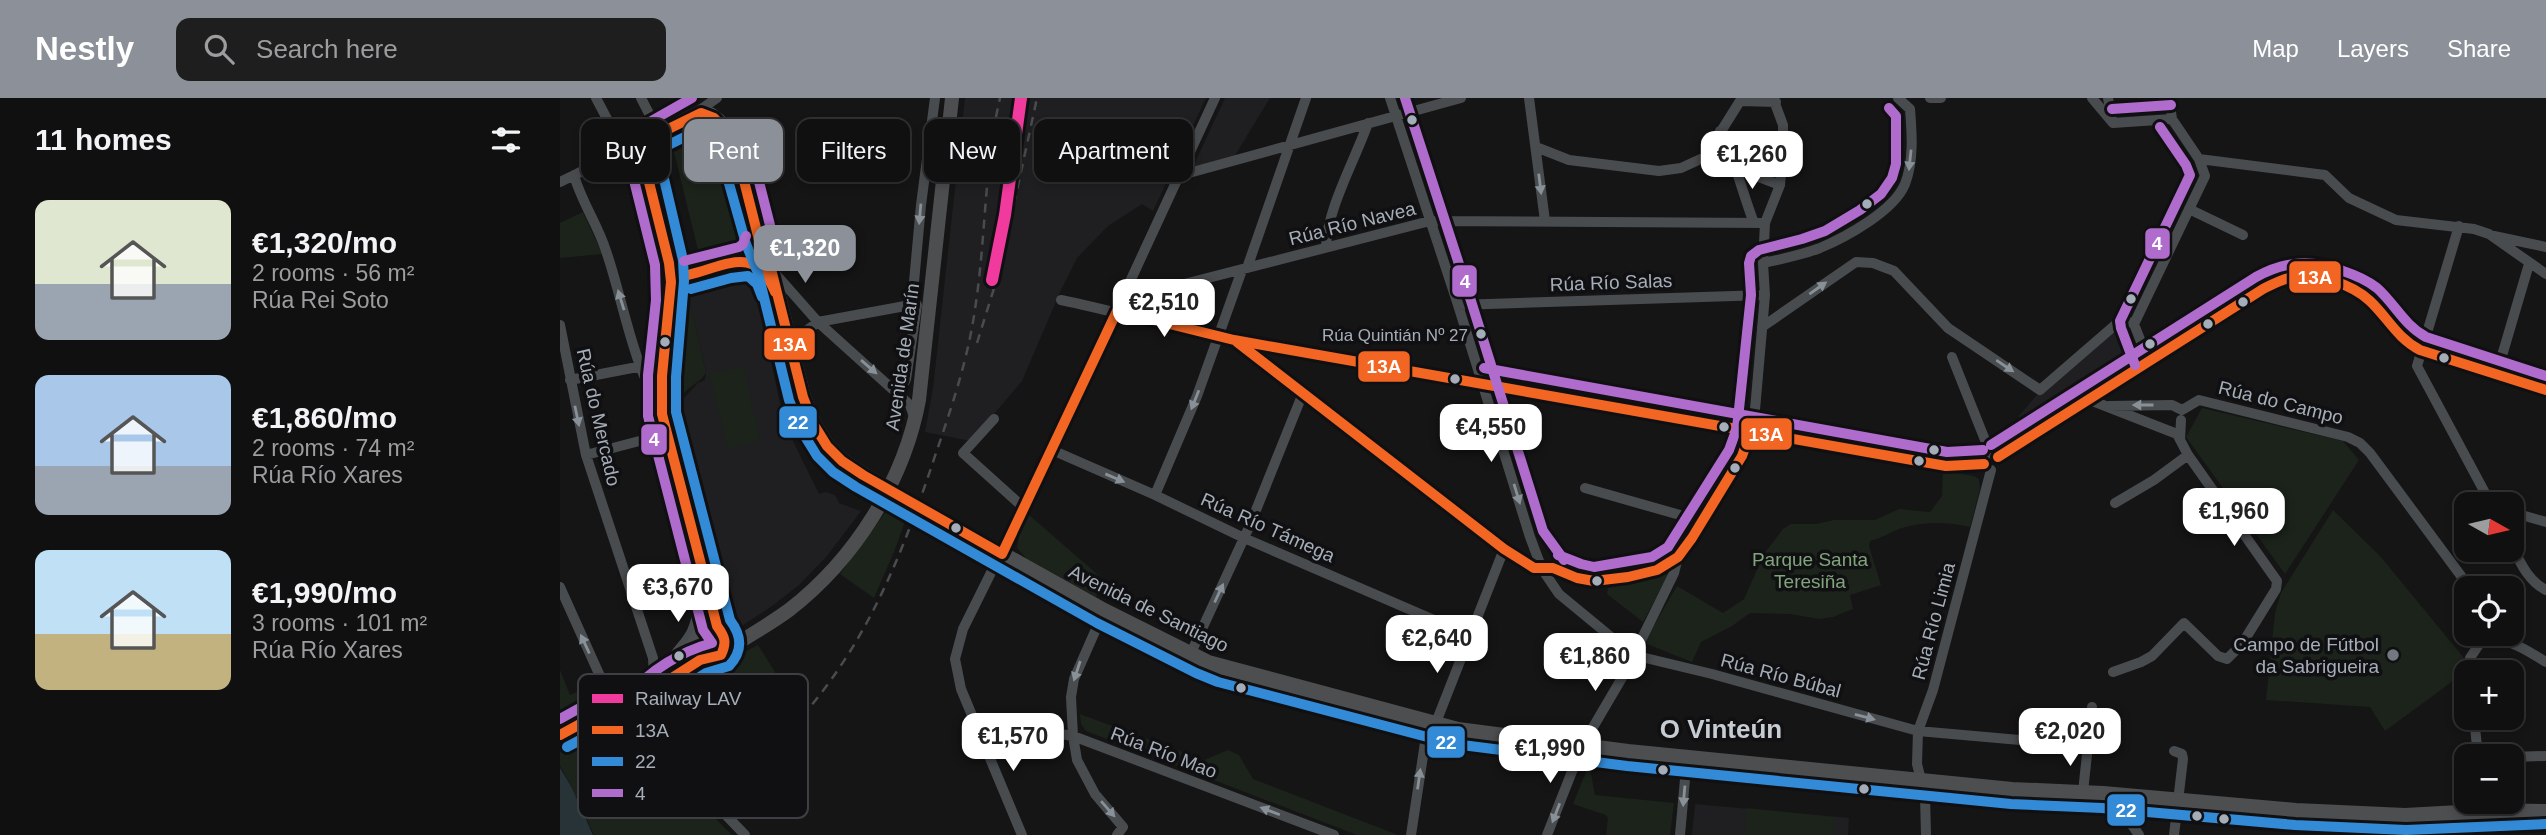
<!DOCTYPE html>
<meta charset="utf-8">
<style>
:root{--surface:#101010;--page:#1e1e1e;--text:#f1f3f6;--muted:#9c9d9f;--line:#303030;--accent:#8c9099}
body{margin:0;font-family:Helvetica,sans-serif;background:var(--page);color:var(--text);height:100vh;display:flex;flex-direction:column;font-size:26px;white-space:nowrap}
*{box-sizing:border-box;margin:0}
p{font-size:23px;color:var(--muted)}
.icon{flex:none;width:38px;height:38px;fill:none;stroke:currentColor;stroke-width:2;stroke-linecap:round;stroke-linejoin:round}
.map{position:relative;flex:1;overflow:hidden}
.drawer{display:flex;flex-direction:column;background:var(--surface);width:560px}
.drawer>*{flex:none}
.banner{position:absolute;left:21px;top:21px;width:665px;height:63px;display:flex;gap:14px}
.needle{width:46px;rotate:98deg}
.tools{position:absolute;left:1894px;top:394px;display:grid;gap:14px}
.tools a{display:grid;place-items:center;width:70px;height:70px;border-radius:14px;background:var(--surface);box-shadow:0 4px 10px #0003,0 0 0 2px var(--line);font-size:35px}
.price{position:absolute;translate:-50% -60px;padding:0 16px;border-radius:14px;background:#fff;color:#222;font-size:23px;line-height:46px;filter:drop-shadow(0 2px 4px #0008)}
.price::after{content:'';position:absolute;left:50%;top:42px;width:21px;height:16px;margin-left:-10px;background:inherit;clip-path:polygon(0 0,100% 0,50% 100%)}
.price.active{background:var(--accent);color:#fff}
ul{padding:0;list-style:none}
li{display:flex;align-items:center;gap:21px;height:175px;padding:0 35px}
li span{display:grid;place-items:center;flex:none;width:196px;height:140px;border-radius:14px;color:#555}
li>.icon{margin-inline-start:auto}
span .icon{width:84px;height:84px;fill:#fffc;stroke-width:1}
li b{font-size:30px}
h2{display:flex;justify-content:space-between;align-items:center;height:84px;padding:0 35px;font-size:30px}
.chip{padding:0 24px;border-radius:14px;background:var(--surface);box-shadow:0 4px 10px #0003,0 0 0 2px var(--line);font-size:24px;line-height:63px}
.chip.active{background:var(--accent);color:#fff}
header{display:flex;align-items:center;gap:42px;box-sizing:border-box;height:98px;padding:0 35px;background:var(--accent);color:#fff}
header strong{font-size:33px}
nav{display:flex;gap:38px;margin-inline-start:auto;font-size:24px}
.search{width:490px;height:63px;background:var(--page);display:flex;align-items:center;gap:18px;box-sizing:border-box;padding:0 24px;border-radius:14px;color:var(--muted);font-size:26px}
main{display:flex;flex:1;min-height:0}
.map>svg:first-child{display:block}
.built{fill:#1f1f22}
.green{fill:#1b231b}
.water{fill:#283338}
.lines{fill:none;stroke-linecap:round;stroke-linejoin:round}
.minor{stroke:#494c4f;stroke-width:10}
.major{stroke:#4c4e50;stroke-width:14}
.highway{stroke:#4c4e50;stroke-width:16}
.rail{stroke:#494b4e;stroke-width:2.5;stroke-dasharray:9 7;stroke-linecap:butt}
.highway-bridge{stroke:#4c4e50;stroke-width:16}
.bus-1-casing{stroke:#101012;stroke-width:16}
.bus-2-casing{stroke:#101012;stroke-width:16}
.bus-3-casing{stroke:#101012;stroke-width:16}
.bus-1{stroke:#f26522;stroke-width:10}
.bus-2{stroke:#338bd7;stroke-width:10}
.bus-3{stroke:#b06ccc;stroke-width:10}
.rail-1-casing{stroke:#101012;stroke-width:18}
.rail-1{stroke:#f13a9d;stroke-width:12}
.oneway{fill:#899198}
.bus-dot{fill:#a5aeb8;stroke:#101012;stroke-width:2.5}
.poi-dot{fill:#73787f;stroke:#101012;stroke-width:2.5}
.labels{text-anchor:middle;stroke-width:7;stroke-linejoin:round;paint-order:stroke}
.bus-label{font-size:17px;fill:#a5aeb8;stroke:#101012;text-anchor:end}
.street-label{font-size:19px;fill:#a5aeb8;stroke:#101012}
.park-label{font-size:19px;fill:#80a47b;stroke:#101012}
.poi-label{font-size:19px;fill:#a5aeb8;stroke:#101012;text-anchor:end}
.district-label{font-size:26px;font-weight:bold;fill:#c7ccd3;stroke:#101012}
.key{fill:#101012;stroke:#3d3f44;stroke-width:2}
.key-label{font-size:19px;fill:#a5aeb8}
.line-badge{stroke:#101012;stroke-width:2.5}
.badge-label{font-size:19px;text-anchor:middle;font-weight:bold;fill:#fff}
</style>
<header>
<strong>Nestly</strong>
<div class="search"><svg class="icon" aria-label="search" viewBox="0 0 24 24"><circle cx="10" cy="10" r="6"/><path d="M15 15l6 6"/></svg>Search here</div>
<nav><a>Map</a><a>Layers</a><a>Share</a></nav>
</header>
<main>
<section class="drawer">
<h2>11 homes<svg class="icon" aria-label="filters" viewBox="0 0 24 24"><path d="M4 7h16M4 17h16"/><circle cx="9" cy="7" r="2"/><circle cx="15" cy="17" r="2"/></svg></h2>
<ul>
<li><span style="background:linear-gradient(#dfe7d0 60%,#9aa5b1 0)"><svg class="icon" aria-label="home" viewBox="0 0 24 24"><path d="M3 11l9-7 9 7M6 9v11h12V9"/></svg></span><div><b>€1,320/mo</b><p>2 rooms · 56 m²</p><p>Rúa Rei Soto</p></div></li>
<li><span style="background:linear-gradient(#a9c7e8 65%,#9aa5b1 0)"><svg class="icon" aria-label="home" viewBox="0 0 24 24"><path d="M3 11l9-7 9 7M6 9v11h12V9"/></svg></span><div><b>€1,860/mo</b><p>2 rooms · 74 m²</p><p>Rúa Río Xares</p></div></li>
<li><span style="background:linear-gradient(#bfe0f5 60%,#c2b280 0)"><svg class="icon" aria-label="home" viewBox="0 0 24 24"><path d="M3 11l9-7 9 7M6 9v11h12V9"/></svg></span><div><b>€1,990/mo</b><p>3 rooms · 101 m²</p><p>Rúa Río Xares</p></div></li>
</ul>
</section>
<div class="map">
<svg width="1986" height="737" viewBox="0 0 1986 737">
<rect width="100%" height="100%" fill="#151516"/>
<path class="built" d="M405,0H646L593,113L582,106L548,128L517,160L500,194L462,283L411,343L365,334L373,290Z
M665,0H710L671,64L632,71Z
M194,174L197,176L218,255L210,258L223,320L231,339L259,396L266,394L275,397L279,405L301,413L267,458L239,487L212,508L180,529L174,520L165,521L118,320L123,301L138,285L145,282L146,274L129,200L135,190Z
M1563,225L1578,261L1471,327L1459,324V318L1476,298L1559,227Z
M1135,706L1289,720L1288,737H1132Z"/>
<path class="green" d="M139,42C150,40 151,53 153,62L158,61L160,68L168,66L188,142L186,146L180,149L140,160L114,54Z
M23,114L42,156L0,160V125Z
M124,198L129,200L146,274C140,288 123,286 116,311L112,292Z
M183,268L200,343L168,351L149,276Z
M1642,310L1783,343L1799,362L1725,476L1626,339Z
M1383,373L1414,378L1419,381L1420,391L1410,429C1387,424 1365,423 1342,430C1331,434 1322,440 1310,443L1309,448L1321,487L1290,497L1293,511L1273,519L1259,521L1230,516L1190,515L1172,528L1141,544L1132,564L1087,546V539L1117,488L1163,515L1184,501L1204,456L1223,431L1231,426H1256L1274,422H1315L1339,411L1370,414L1382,398Z
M330,408L347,418L334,454L314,500L280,476Z
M1773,412L1820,458L1904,560L1901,577L1825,633L1810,609L1706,602L1715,515L1721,495Z
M468,416L545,483L536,499L467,461L457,450L459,438Z
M1109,476L1083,524L1047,496L1048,490Z
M198,547L215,574L185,605L171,568L173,560Z
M0,572L10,597L37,586L45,605L28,615L33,628L57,618L64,621L96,656L93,659L172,737H34L12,690L0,668Z
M520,616L644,662L668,652L679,657L693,681L838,737H797L526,633L521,626Z
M1029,666L1035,697L1114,705L1110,737H1046L1048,720L1046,717L1013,706Z
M1187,710L1274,719L1273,737H1185Z"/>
<path class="water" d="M0,670L12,690L33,737H0Z"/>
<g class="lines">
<path class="minor" d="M36,0L64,53
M81,0L99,35
M830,0L898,207L970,439L982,471L999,496L1073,557L1152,576L1358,633L1528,648
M969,0L985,123
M1370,0H1381
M1532,0L1553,25
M1548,0L1552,23
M137,14L157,0
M1553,25L1612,21
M1160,33C1175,61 1182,94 1194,125
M976,49L1009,62L1099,73L1121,70L1145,59L1180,3L1216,4
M1639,61L1765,77L1789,100L1836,122L1914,131L1929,136L1986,176
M1175,70L1220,87
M14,77C21,103 38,127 46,153C61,194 74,274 100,306
M618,78L901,0
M0,84L67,51H74L82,56
M1629,111L1683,137
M1899,128L1857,268L1931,406
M1934,138L1986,149
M766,149C767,111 795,62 808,25
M1203,165C1222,161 1242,157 1260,150C1286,139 1334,113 1345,86C1354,63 1352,35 1350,11L1338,0
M110,170C116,219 97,267 102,316L145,482L160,533
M687,170L746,0
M213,173L258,224L350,307L355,322
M501,202C560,214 617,232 676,242C913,281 1149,326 1386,368L1424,366
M562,202L870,123L1205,125
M352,206L361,107L375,0
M898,207L1205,197
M0,227L26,357L93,560L94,578
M1202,229L1296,164L1313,165L1334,173L1388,230L1480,292L1562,221L1574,226
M674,242L944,451L974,470H993L1017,480L1034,483L1068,479L1097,472L1118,459L1132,440L1182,358L1194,323L1205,197L1203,165L1205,125L1220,87L1223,55V27L1213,0
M231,253L239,238L258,224L356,206
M1392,259L1431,357
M1588,262L1574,226L1645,78L1639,61L1612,21L1609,0
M1936,278L1969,166
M10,282L103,264
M336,293L342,289L346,281L357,207
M1530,302L1617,336L1628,357L1717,483L1716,491L1682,546L1667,561L1658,558L1624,525L1592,558L1581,564L1553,574
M1549,308L1612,307L1622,312
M1622,312L1639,302L1788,339L1800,345L1810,355L1910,490
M434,321L403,355L464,410
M1620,342L1621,322
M492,352L595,397L684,440L909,537
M26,357L106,336
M1438,359L1692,198C1723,179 1736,172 1773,184C1784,188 1797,192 1807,200C1829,220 1830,238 1860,252L1965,287L1986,292
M1025,390L1141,423
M595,397L637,298L682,172
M1555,405L1594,382L1628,357
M1951,414L1986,424
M1951,446C1960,464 1968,483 1986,492
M0,489L44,587L53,594L59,593
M544,513L514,581L511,599L513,638L517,662L535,696L563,729L557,737
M144,532L146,501
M630,557L690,427L743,295
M109,570C112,555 125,548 132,533C139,518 140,500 145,485
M1911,574L1910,560L1920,545C1946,536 1964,551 1986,564
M66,612L185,737
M1914,620L1918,658
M415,625L440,626L513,638L774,737
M875,627L944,451
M1614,653L1622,656L1623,661L1614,737
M1951,659L1986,658
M1523,694L1532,609
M1545,697L1560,710L1579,737
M462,737L401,591L395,561L403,531L492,352L655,0
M851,737L868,625
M987,737L1022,648L1066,573L1114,475L1118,459
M1120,737L1127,659
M1366,737L1365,698L1357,666L1358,633L1373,592L1431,372"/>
<path class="major" d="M137,543C137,556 146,562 158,559C180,542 206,529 229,512C295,461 344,383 359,302L392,0
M73,587L81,594L82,604L74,612C66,613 60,610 57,602L61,591C68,586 74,588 81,585C96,580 112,570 123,560C132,552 137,535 146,531C162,526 169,542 163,554
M82,601L90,594L147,559
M0,637L44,613L57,602"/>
<path class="highway" d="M199,142C198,148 196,154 192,158C182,167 127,180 115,175L109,165L82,56V47L86,42L141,15L150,17L158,23L172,44L199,142L211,171L243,299L254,327L267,348L282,363L303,377
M377,420L544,513L648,565L898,632L1068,654L1361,683L1452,692L1543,696L1736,713L1845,718L1936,713L1986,714"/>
<path class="rail" d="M417,245L440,171L477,0
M197,664C295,576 336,476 376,355C392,308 408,261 415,211C426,141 424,69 440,0"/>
<path class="highway-bridge" d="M303,377L377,420"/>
<defs>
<path id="bus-1" d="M86,42L141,15L154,20L166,33L181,71L199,142L211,171L243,299L254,327L267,348L282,363L303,377L442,456
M128,177C166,168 196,146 215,194
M557,213L674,242L1386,368L1424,366
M677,244L944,451L974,470H993L1017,480L1034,483L1068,479L1097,472L1118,459L1132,440L1182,358L1191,333
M1438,359L1703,191C1713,186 1722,181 1733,179C1757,175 1792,186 1810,203C1828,220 1837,240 1860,252L1986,292
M442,456L557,213
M61,608L70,612L78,610L90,594L140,562L161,557C167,544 165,539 157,528L102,316V278L111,184L109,165L82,56V47L86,42
M0,637L44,613L57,602"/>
<path id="bus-2" d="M92,55L143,30L148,33L159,50L186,146L198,175L229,302L241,332L257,358L273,374L296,389L537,525L636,575L658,584L894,646L1067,668L1451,706L1542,710L1735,727L1846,732L1986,726
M131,191L171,180L188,178L197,186L202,199
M55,621L69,626L84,623L100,604L146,575L169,568C183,553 182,538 170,522L116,314V279L124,183L123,162L97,51
M7,649L52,625L66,613"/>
<path id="bus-3" d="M845,0L911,203L983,433L1004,462
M1552,11L1611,7
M79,30L132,0
M195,68L213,139
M124,163L179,149L183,146L186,138
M1575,267L1561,230L1560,223L1630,77L1626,67L1600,29
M924,270L1387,354L1423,352
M1431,347L1696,179C1725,163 1751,161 1783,173C1795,177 1807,182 1817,190C1835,206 1844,227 1866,239L1986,278
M998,457L1021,466L1034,469L1092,459L1108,449L1169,352L1177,330L1191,197L1189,165L1191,158L1199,152L1242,141L1265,133L1300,112L1321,96L1332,80L1336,66V18L1329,10
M67,595L70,597C89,572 123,553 152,545L143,532L88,318V277L96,202L95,167L68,58L69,43L75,33
M0,621L36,601L48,591"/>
</defs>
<use href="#bus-1" class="bus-1-casing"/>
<use href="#bus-2" class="bus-2-casing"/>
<use href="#bus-3" class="bus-3-casing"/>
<use href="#bus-1" class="bus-1"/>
<use href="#bus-2" class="bus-2"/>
<use href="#bus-3" class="bus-3"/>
<defs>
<path id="rail-1" d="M432,182L445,117L461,0"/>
</defs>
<use href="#rail-1" class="rail-1-casing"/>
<use href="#rail-1" class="rail-1"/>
</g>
<defs><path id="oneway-solid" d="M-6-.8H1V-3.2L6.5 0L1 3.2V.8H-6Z" transform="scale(1.75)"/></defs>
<g class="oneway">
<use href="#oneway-solid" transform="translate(1350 62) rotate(96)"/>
<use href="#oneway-solid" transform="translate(980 86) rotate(83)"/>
<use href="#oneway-solid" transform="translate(360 116) rotate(95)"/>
<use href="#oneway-solid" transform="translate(1258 190) rotate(-35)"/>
<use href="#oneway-solid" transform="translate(61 202) rotate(-107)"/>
<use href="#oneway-solid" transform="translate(1445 268) rotate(34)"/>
<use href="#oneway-solid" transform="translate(309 269) rotate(41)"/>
<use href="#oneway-solid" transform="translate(635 302) rotate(112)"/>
<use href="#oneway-solid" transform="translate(1583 307) rotate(-180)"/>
<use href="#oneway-solid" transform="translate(17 318) rotate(78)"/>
<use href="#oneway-solid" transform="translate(555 380) rotate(23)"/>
<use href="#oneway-solid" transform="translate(957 396) rotate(73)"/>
<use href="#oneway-solid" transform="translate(659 495) rotate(-65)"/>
<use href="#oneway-solid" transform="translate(25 546) rotate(-115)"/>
<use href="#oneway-solid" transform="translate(517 573) rotate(108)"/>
<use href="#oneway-solid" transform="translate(1305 619) rotate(15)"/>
<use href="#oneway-solid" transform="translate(859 681) rotate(-82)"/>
<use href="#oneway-solid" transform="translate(1124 698) rotate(95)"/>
<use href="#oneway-solid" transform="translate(548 711) rotate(49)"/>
<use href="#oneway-solid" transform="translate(710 713) rotate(-159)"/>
<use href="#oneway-solid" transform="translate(996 715) rotate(111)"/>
</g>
<g class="bus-dot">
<circle cx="852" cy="22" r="6"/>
<circle cx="1307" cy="106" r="6"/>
<circle cx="1571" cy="201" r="6"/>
<circle cx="1683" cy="204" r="6"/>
<circle cx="1648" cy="226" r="6"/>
<circle cx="921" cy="236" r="6"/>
<circle cx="105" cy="244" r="6"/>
<circle cx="1590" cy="246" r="6"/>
<circle cx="1884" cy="260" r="6"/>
<circle cx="895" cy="281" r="6"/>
<circle cx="1164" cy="329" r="6"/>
<circle cx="1374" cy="352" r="6"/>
<circle cx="1359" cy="363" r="6"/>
<circle cx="1175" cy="370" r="6"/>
<circle cx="396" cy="430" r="6"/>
<circle cx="1037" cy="483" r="6"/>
<circle cx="119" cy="558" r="6"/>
<circle cx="681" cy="590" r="6"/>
<circle cx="1103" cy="672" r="6"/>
<circle cx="1304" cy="691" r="6"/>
<circle cx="1637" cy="718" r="6"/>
<circle cx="1664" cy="721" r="6"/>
</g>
<circle class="poi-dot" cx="1833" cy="557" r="7"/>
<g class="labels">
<g class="bus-label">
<text x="908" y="243">Rúa Quintián Nº 27</text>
</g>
<g class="street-label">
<text transform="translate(792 125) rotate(-14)" y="7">Rúa Río Navea</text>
<text transform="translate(1051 184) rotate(-2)" y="7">Rúa Río Salas</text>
<text transform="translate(342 259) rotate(-82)" y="7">Avenida de Marín</text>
<text transform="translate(1721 304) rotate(14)" y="7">Rúa do Campo</text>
<text transform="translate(39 319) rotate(77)" y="7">Rúa do Mercado</text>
<text transform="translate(708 429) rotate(24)" y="7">Rúa Río Támega</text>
<text transform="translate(589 510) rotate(26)" y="7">Avenida de Santiago</text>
<text transform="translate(1373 523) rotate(-75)" y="7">Rúa Río Limia</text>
<text transform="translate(1221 577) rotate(15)" y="7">Rúa Río Búbal</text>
<text transform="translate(604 654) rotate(21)" y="7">Rúa Río Mao</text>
</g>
<g class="park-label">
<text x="1250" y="468">Parque Santa<tspan x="1250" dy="22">Teresiña</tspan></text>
</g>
<g class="poi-label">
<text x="1819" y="553">Campo de Fútbol<tspan x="1819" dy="22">da Sabrigueira</tspan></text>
</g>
<g class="district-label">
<text x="1161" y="640">O Vinteún</text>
</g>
</g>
<rect x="18" y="576" width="230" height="144" rx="10" class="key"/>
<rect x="32" y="596" width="31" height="9" fill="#f13a9d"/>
<rect x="32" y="628" width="31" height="8" fill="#f26522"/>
<rect x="32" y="659" width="31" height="9" fill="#338bd7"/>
<rect x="32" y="691" width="31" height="8" fill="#b06ccc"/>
<g class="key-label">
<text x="75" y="607">Railway LAV</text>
<text x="75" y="639">13A</text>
<text x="75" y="670">22</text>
<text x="75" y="702">4</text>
</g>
<g class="line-badge">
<rect x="1584" y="129" width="27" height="33" rx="7" fill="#b06ccc"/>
<rect x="1728" y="162" width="54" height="34" rx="7" fill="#f26522"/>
<rect x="891" y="166" width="27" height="34" rx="7" fill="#b06ccc"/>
<rect x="203" y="229" width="53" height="34" rx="7" fill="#f26522"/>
<rect x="797" y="252" width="54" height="33" rx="7" fill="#f26522"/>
<rect x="218" y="307" width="40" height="34" rx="7" fill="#338bd7"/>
<rect x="1180" y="319" width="53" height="34" rx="7" fill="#f26522"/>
<rect x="80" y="325" width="28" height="33" rx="7" fill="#b06ccc"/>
<rect x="866" y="627" width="40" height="34" rx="7" fill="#338bd7"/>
<rect x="1546" y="695" width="40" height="34" rx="7" fill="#338bd7"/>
</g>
<g class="badge-label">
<text x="1597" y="152">4</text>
<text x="1755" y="186">13A</text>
<text x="905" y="190">4</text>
<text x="230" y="253">13A</text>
<text x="824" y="275">13A</text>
<text x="238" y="331">22</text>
<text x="1206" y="343">13A</text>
<text x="94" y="348">4</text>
<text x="886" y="651">22</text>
<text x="1566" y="719">22</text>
</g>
</svg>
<div class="tools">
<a><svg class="needle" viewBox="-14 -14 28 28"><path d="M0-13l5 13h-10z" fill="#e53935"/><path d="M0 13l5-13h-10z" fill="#9c9d9f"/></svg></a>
<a><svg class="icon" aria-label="locate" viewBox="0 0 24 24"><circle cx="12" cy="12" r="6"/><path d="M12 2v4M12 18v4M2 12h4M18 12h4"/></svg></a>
<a>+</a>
<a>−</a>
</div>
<b class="price" style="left:1192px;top:93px">€1,260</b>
<b class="price active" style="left:245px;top:187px">€1,320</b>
<b class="price" style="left:604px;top:241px">€2,510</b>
<b class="price" style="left:931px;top:366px">€4,550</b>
<b class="price" style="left:1674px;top:450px">€1,960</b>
<b class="price" style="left:118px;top:526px">€3,670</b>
<b class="price" style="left:877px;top:577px">€2,640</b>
<b class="price" style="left:1035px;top:595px">€1,860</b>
<b class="price" style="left:1510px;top:670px">€2,020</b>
<b class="price" style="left:453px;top:675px">€1,570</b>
<b class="price" style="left:990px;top:687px">€1,990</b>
<div class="banner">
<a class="chip">Buy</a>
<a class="chip active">Rent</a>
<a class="chip">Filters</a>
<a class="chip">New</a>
<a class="chip">Apartment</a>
</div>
</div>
</main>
